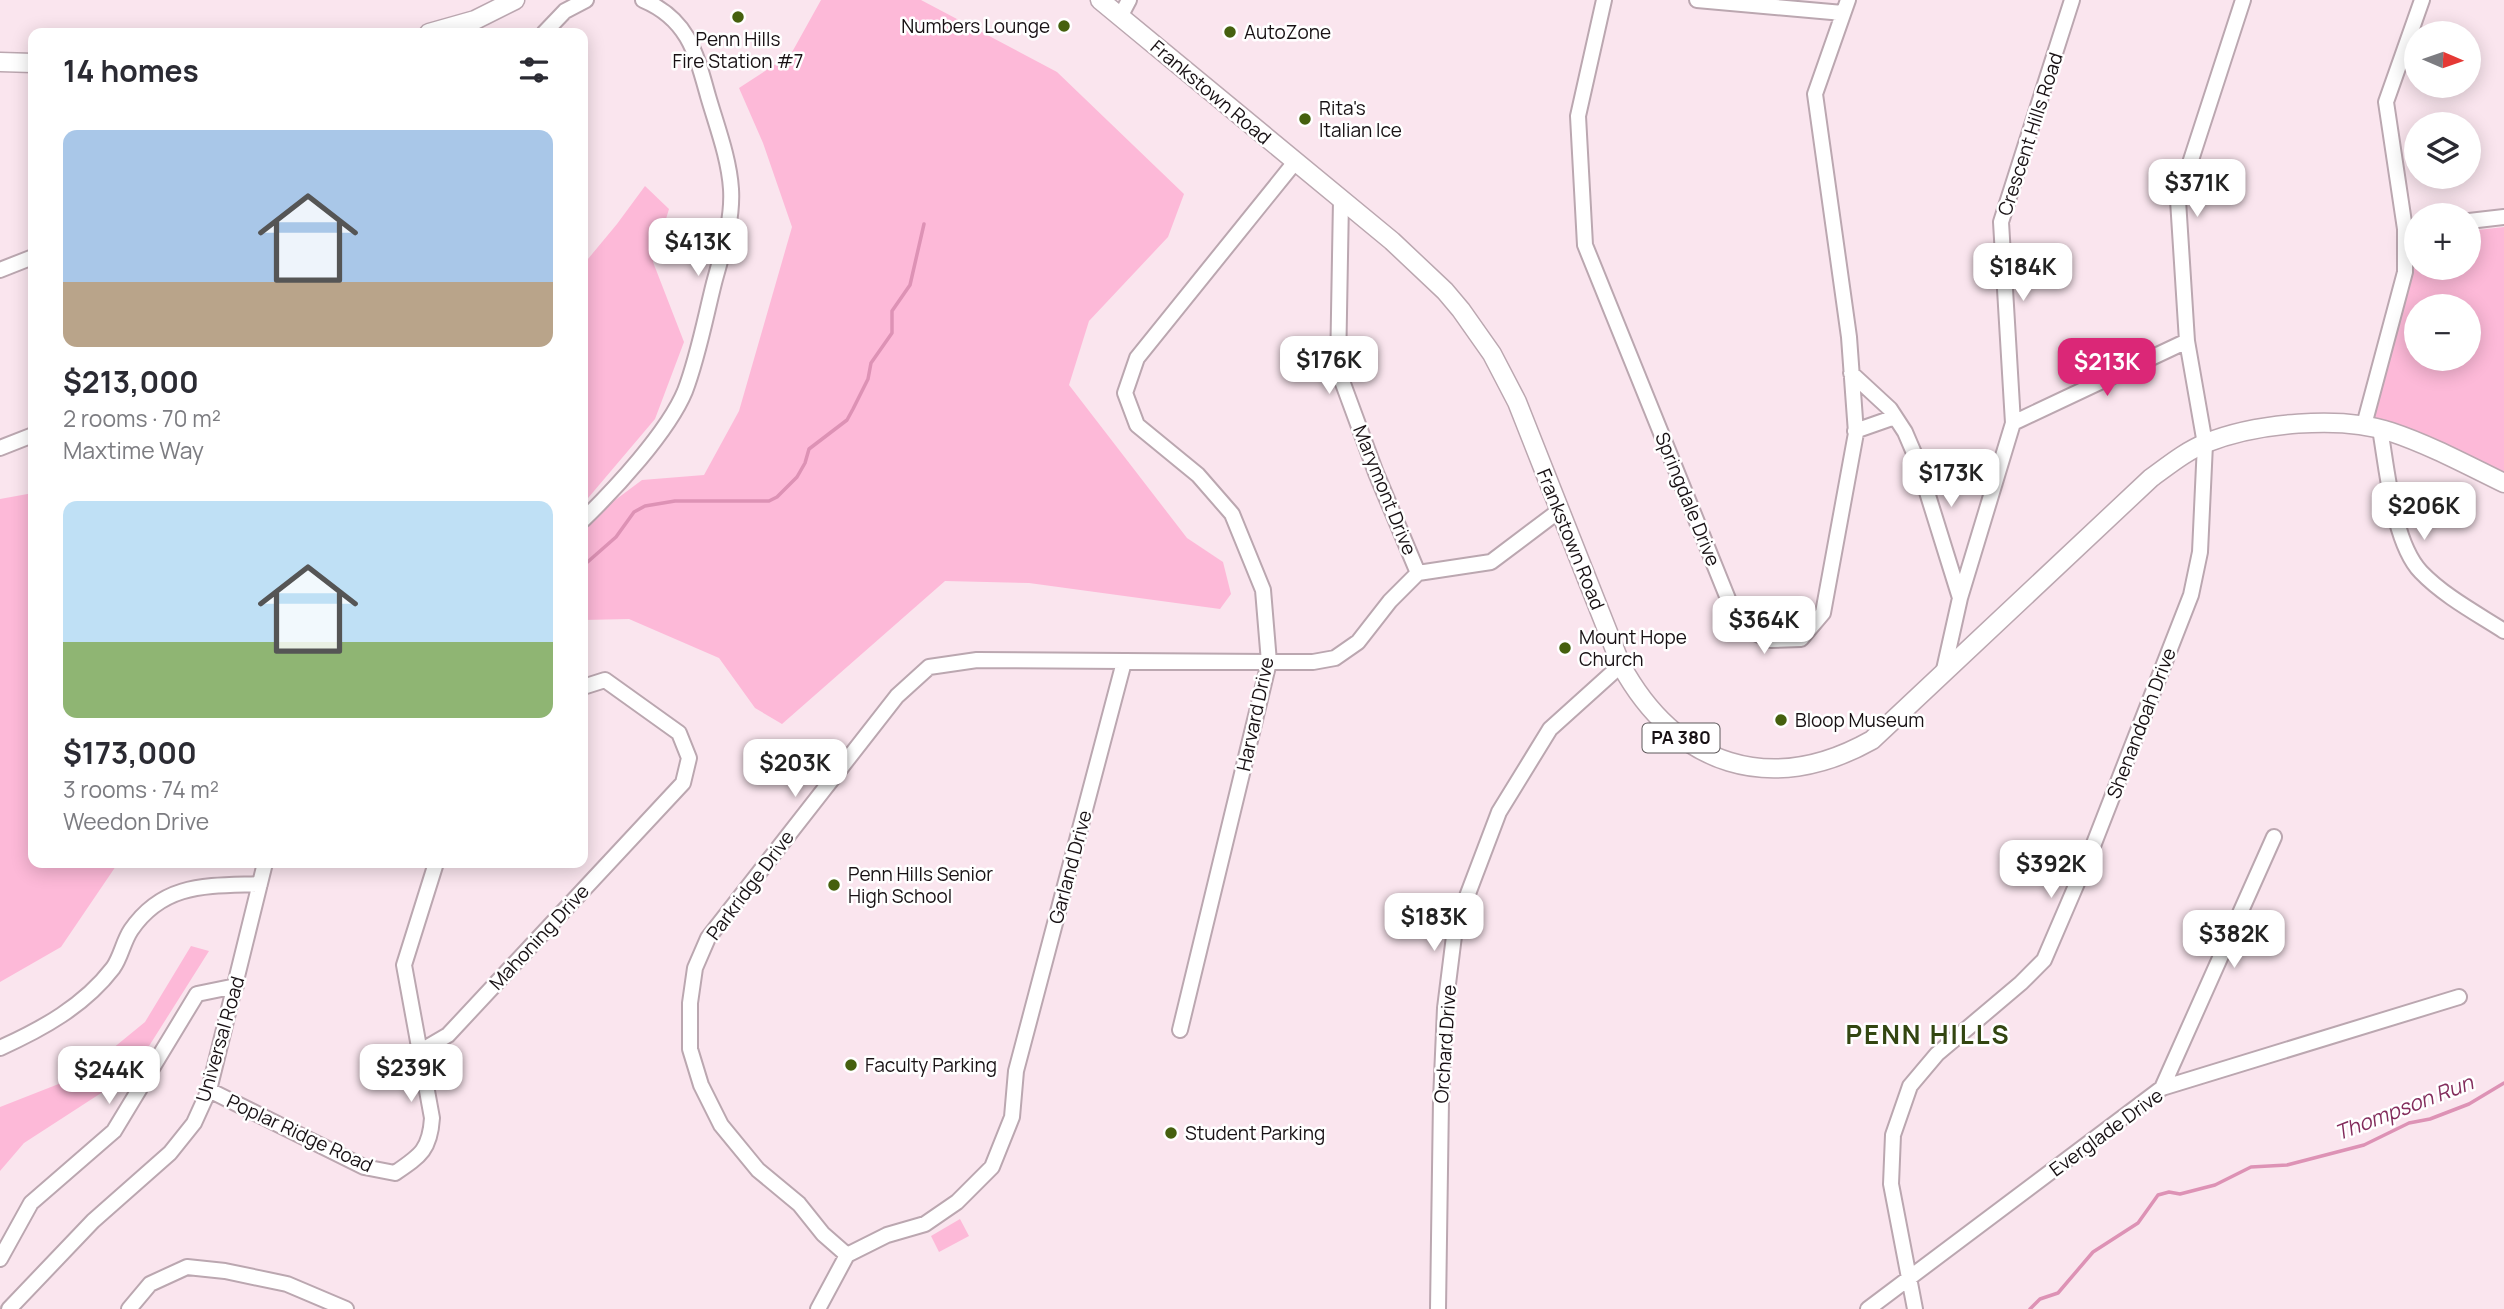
<!DOCTYPE html>
<meta charset="utf-8">
<style>
:root{--surface:#fff;--page:#f2f2f3;--text:#2b2b33;--muted:#7c7c81;--accent:#db2777}
body{margin:0;font-family:Manrope,sans-serif;background:var(--page);color:var(--text);height:100vh;display:flex;flex-direction:column;font-size:26px;white-space:nowrap}
*{box-sizing:border-box;margin:0}
p{font-size:23px;color:var(--muted)}
.icon{flex:none;width:38px;height:38px;fill:none;stroke:currentColor;stroke-width:2;stroke-linecap:round;stroke-linejoin:round}
.map{position:relative;flex:1;overflow:hidden}
.drawer{position:absolute;left:28px;top:28px;width:560px;height:840px;display:flex;flex-direction:column;background:var(--surface);border-radius:14px;box-shadow:0 4px 18px #0003}
.drawer>*{flex:none}
.needle{width:46px;rotate:92deg}
.controls{position:absolute;left:2404px;top:21px;display:grid;gap:14px}
.controls a{display:grid;place-items:center;width:77px;height:77px;border-radius:50%;background:var(--surface);box-shadow:0 4px 18px #0003;font-size:35px}
.price{position:absolute;translate:-50% -60px;padding:0 16px;border-radius:14px;background:#fff;color:#222;font-size:23px;line-height:46px;filter:drop-shadow(0 2px 4px #0008)}
.price::after{content:'';position:absolute;left:50%;top:42px;width:21px;height:16px;margin-left:-10px;background:inherit;clip-path:polygon(0 0,100% 0,50% 100%)}
.price.selected{background:var(--accent);color:#fff}
ul{padding:0;list-style:none}
li{display:grid;align-content:center;gap:14px;height:371px;padding:0 35px}
li span{display:grid;place-items:center;height:217px;border-radius:14px;color:#555}
li>.icon{margin-inline-start:auto}
span .icon{width:126px;height:126px;fill:#fffc;stroke-width:1}
li b{font-size:30px}
h2{display:flex;justify-content:space-between;align-items:center;height:84px;padding:0 35px;font-size:30px}
.map>svg:first-child{display:block}
.green{fill:#fdb9d8;fill-rule:evenodd}
.lines{fill:none;stroke-linecap:round;stroke-linejoin:round}
.stream{stroke:#dd92b5;stroke-width:3.5}
.minor-casing{stroke:#bba7b0;stroke-width:18}
.major-casing{stroke:#bba7b0;stroke-width:21}
.minor{stroke:#fff;stroke-width:14}
.major{stroke:#fff;stroke-width:18}
.poi-dot{fill:#45600e;stroke:#fff;stroke-width:2.5}
.labels{text-anchor:middle;stroke-width:5;stroke-linejoin:round;paint-order:stroke}
.shield{fill:#fff;stroke:#5d585a;stroke-width:2}
.shield-label{font-size:18px;font-weight:bold;fill:#181114}
.poi-label{font-size:19px;fill:#181114;stroke:#fff;text-anchor:start}
.street-label{font-size:19px;fill:#181114;stroke:#fff}
.water-label{font-size:21px;font-style:italic;fill:#832c5c;stroke:#fff}
.district-label{font-size:26px;font-weight:bold;letter-spacing:2px;fill:#334611;stroke:#fff}
</style>
<div class="map">
<svg width="2504" height="1309" viewBox="0 0 2504 1309">
<rect width="100%" height="100%" fill="#fae5ee"/>
<path class="green" d="M821,0H921L1057,72L1184,194L1168,237L1089,321L1069,385L1187,538L1223,562L1231,594L1220,609L1029,583L945,581L782,724L755,708L719,658L629,619L583,620V524L642,480L704,475L739,411L792,227L763,143L739,88L791,54Z
M645,186L669,209L653,262L684,342L655,419L583,504V265L617,224Z
M2504,227V483L2364,425L2405,239L2417,238V268H2469V231ZM2417,306H2469V359H2417Z
M33,493V863H118L61,947L0,982V499Z
M191,946L209,951L132,1073L24,1143L0,1171V1107L79,1076L145,1022Z
M960,1219L969,1236L939,1252L931,1236Z"/>
<g class="lines">
<path class="stream" d="M583,566L616,537L634,512L645,506L675,501H769L777,497L797,477L805,463L809,449L847,420L853,409L868,379L871,363L892,333V311L910,285L924,224
M2030,1309L2040,1299L2058,1293L2093,1252L2138,1223L2158,1195L2169,1192L2180,1194L2215,1185L2251,1167L2287,1165L2364,1145L2409,1123L2430,1119L2469,1104L2504,1083"/>
<defs>
<path id="minor" d="M1604,0L1578,116L1585,245L1739,626L1771,640L1801,639L1823,613L1856,433L1849,337L1815,94L1848,0
M1697,0L1843,13
M1120,17L1129,0
M544,33L565,11L586,0
M1341,200L1338,370L1376,473L1418,573
M2469,221L2504,217
M0,270L33,257
M1851,373L1890,409L1905,432L1917,460L1960,598L1943,674
M2013,423L2187,341
M2364,425L2405,272V229L2386,102L2422,0
M2380,429C2387,468 2393,543 2421,572C2444,596 2476,613 2504,631
M1855,431L1895,417
M0,448L33,435
M583,520C615,489 668,432 685,391C698,357 705,319 714,283C722,253 733,221 731,189C729,158 717,127 708,96C696,53 688,19 643,0
M1960,598L2013,423L2001,222L2072,0
M1124,662L1016,1071L1012,1117L992,1167L957,1202L925,1224L887,1235L847,1255L823,1234L799,1204L758,1170L721,1125L701,1085L690,1049V1003L695,968L708,938L897,696L929,667L977,660L1269,662H1313L1335,658L1358,642L1390,601L1418,573L1491,562L1560,510
M1180,1030L1269,662L1263,590L1232,514L1198,475L1137,425L1125,393L1137,358L1295,162
M0,1048C42,1029 84,1006 113,968C121,957 123,942 131,930C164,882 208,886 260,884
M419,1052L448,1035L683,783L689,758L679,733L605,680L583,687
M2162,1088L2274,837
M209,1090L364,1167L395,1173C420,1156 430,1150 432,1118L404,965L436,863
M0,1259L31,1203L114,1131L197,994L236,986
M9,1309L93,1221L170,1153L194,1123L209,1090L265,863
M129,1309L150,1284L187,1267L225,1271L287,1284L346,1309
M818,1309L847,1255
M1438,1309L1441,1100L1445,1008L1455,928L1499,812L1550,729L1621,665
M1868,1309L2162,1088L2459,997
M1915,1309L1891,1184L1893,1135L1910,1086L1937,1054L2021,983L2044,960L2093,846L2191,595L2200,552L2205,444L2187,341L2178,200L2243,0"/>
<path id="major" d="M1100,0L1392,241L1445,291L1461,310L1492,354L1517,402L1621,665C1676,766 1771,797 1872,740L2151,478C2169,465 2186,451 2206,443C2256,423 2340,415 2391,432C2430,445 2467,465 2504,483
M429,33L475,20L515,0
M0,62L33,63"/>
</defs>
<use href="#minor" class="minor-casing"/>
<use href="#major" class="major-casing"/>
<use href="#minor" class="minor"/>
<use href="#major" class="major"/>
</g>
<g class="poi-dot">
<circle cx="738" cy="17" r="7"/>
<circle cx="1064" cy="26" r="7"/>
<circle cx="1230" cy="32" r="7"/>
<circle cx="1305" cy="119" r="7"/>
<circle cx="1565" cy="648" r="7"/>
<circle cx="1781" cy="720" r="7"/>
<circle cx="834" cy="885" r="7"/>
<circle cx="851" cy="1065" r="7"/>
<circle cx="1171" cy="1133" r="7"/>
</g>
<g class="labels">
<rect class="shield" x="1642.5" y="723.5" width="77" height="29" rx="5"/>
<g class="shield-label">
<text x="1681" y="744">PA 380</text>
</g>
<g class="poi-label">
<text x="1050" y="33" text-anchor="end">Numbers Lounge</text>
<text x="1244" y="39">AutoZone</text>
<text x="738" y="46" text-anchor="middle">Penn Hills<tspan x="738" dy="22">Fire Station #7</tspan></text>
<text x="1319" y="115">Rita's<tspan x="1319" dy="22">Italian Ice</tspan></text>
<text x="1579" y="644">Mount Hope<tspan x="1579" dy="22">Church</tspan></text>
<text x="1795" y="727">Bloop Museum</text>
<text x="848" y="881">Penn Hills Senior<tspan x="848" dy="22">High School</tspan></text>
<text x="865" y="1072">Faculty Parking</text>
<text x="1185" y="1140">Student Parking</text>
</g>
<g class="street-label">
<text transform="translate(1211 92) rotate(40)" y="7">Frankstown Road</text>
<text transform="translate(2030 134) rotate(-72)" y="7">Crescent Hills Road</text>
<text transform="translate(1385 490) rotate(68)" y="7">Marymont Drive</text>
<text transform="translate(1688 499) rotate(68)" y="7">Springdale Drive</text>
<text transform="translate(1571 539) rotate(68)" y="7">Frankstown Road</text>
<text transform="translate(1255 714) rotate(-78)" y="7">Harvard Drive</text>
<text transform="translate(2141 723) rotate(-69)" y="7">Shenandoah Drive</text>
<text transform="translate(1070 867) rotate(-75)" y="7">Garland Drive</text>
<text transform="translate(750 885) rotate(-53)" y="7">Parkridge Drive</text>
<text transform="translate(539 937) rotate(-47)" y="7">Mahoning Drive</text>
<text transform="translate(220 1039) rotate(-74)" y="7">Universal Road</text>
<text transform="translate(1445 1044) rotate(-86)" y="7">Orchard Drive</text>
<text transform="translate(2106 1132) rotate(-36)" y="7">Everglade Drive</text>
<text transform="translate(300 1133) rotate(25)" y="7">Poplar Ridge Road</text>
</g>
<g class="water-label">
<text transform="translate(2404 1108) rotate(-21)" y="7">Thompson Run</text>
</g>
<g class="district-label">
<text x="1928" y="1044">PENN HILLS</text>
</g>
</g>
</svg>
<div class="controls">
<a><svg class="needle" viewBox="-14 -14 28 28"><path d="M0-13l5 13h-10z" fill="#e53935"/><path d="M0 13l5-13h-10z" fill="#7c7c81"/></svg></a>
<a><svg class="icon" aria-label="layers" viewBox="0 0 24 24"><path d="M12 4l9 5-9 5-9-5zM3 14l9 5 9-5"/></svg></a>
<a>+</a>
<a>−</a>
</div>
<b class="price" style="left:2197px;top:219px">$371K</b>
<b class="price" style="left:698px;top:278px">$413K</b>
<b class="price" style="left:2023px;top:303px">$184K</b>
<b class="price" style="left:1329px;top:396px">$176K</b>
<b class="price selected" style="left:2107px;top:398px">$213K</b>
<b class="price" style="left:1951px;top:509px">$173K</b>
<b class="price" style="left:2424px;top:542px">$206K</b>
<b class="price" style="left:1764px;top:656px">$364K</b>
<b class="price" style="left:795px;top:799px">$203K</b>
<b class="price" style="left:2051px;top:900px">$392K</b>
<b class="price" style="left:1434px;top:953px">$183K</b>
<b class="price" style="left:2234px;top:970px">$382K</b>
<b class="price" style="left:411px;top:1104px">$239K</b>
<b class="price" style="left:109px;top:1106px">$244K</b>
<section class="drawer">
<h2>14 homes<svg class="icon" aria-label="filters" viewBox="0 0 24 24"><path d="M4 7h16M4 17h16"/><circle cx="9" cy="7" r="2"/><circle cx="15" cy="17" r="2"/></svg></h2>
<ul>
<li><span style="background:linear-gradient(#a9c7e8 70%,#b9a48a 0)"><svg class="icon" aria-label="home" viewBox="0 0 24 24"><path d="M3 11l9-7 9 7M6 9v11h12V9"/></svg></span><div><b>$213,000</b><p>2 rooms · 70 m²</p><p>Maxtime Way</p></div></li>
<li><span style="background:linear-gradient(#bfe0f5 65%,#8fb573 0)"><svg class="icon" aria-label="home" viewBox="0 0 24 24"><path d="M3 11l9-7 9 7M6 9v11h12V9"/></svg></span><div><b>$173,000</b><p>3 rooms · 74 m²</p><p>Weedon Drive</p></div></li>
</ul>
</section>
</div>
